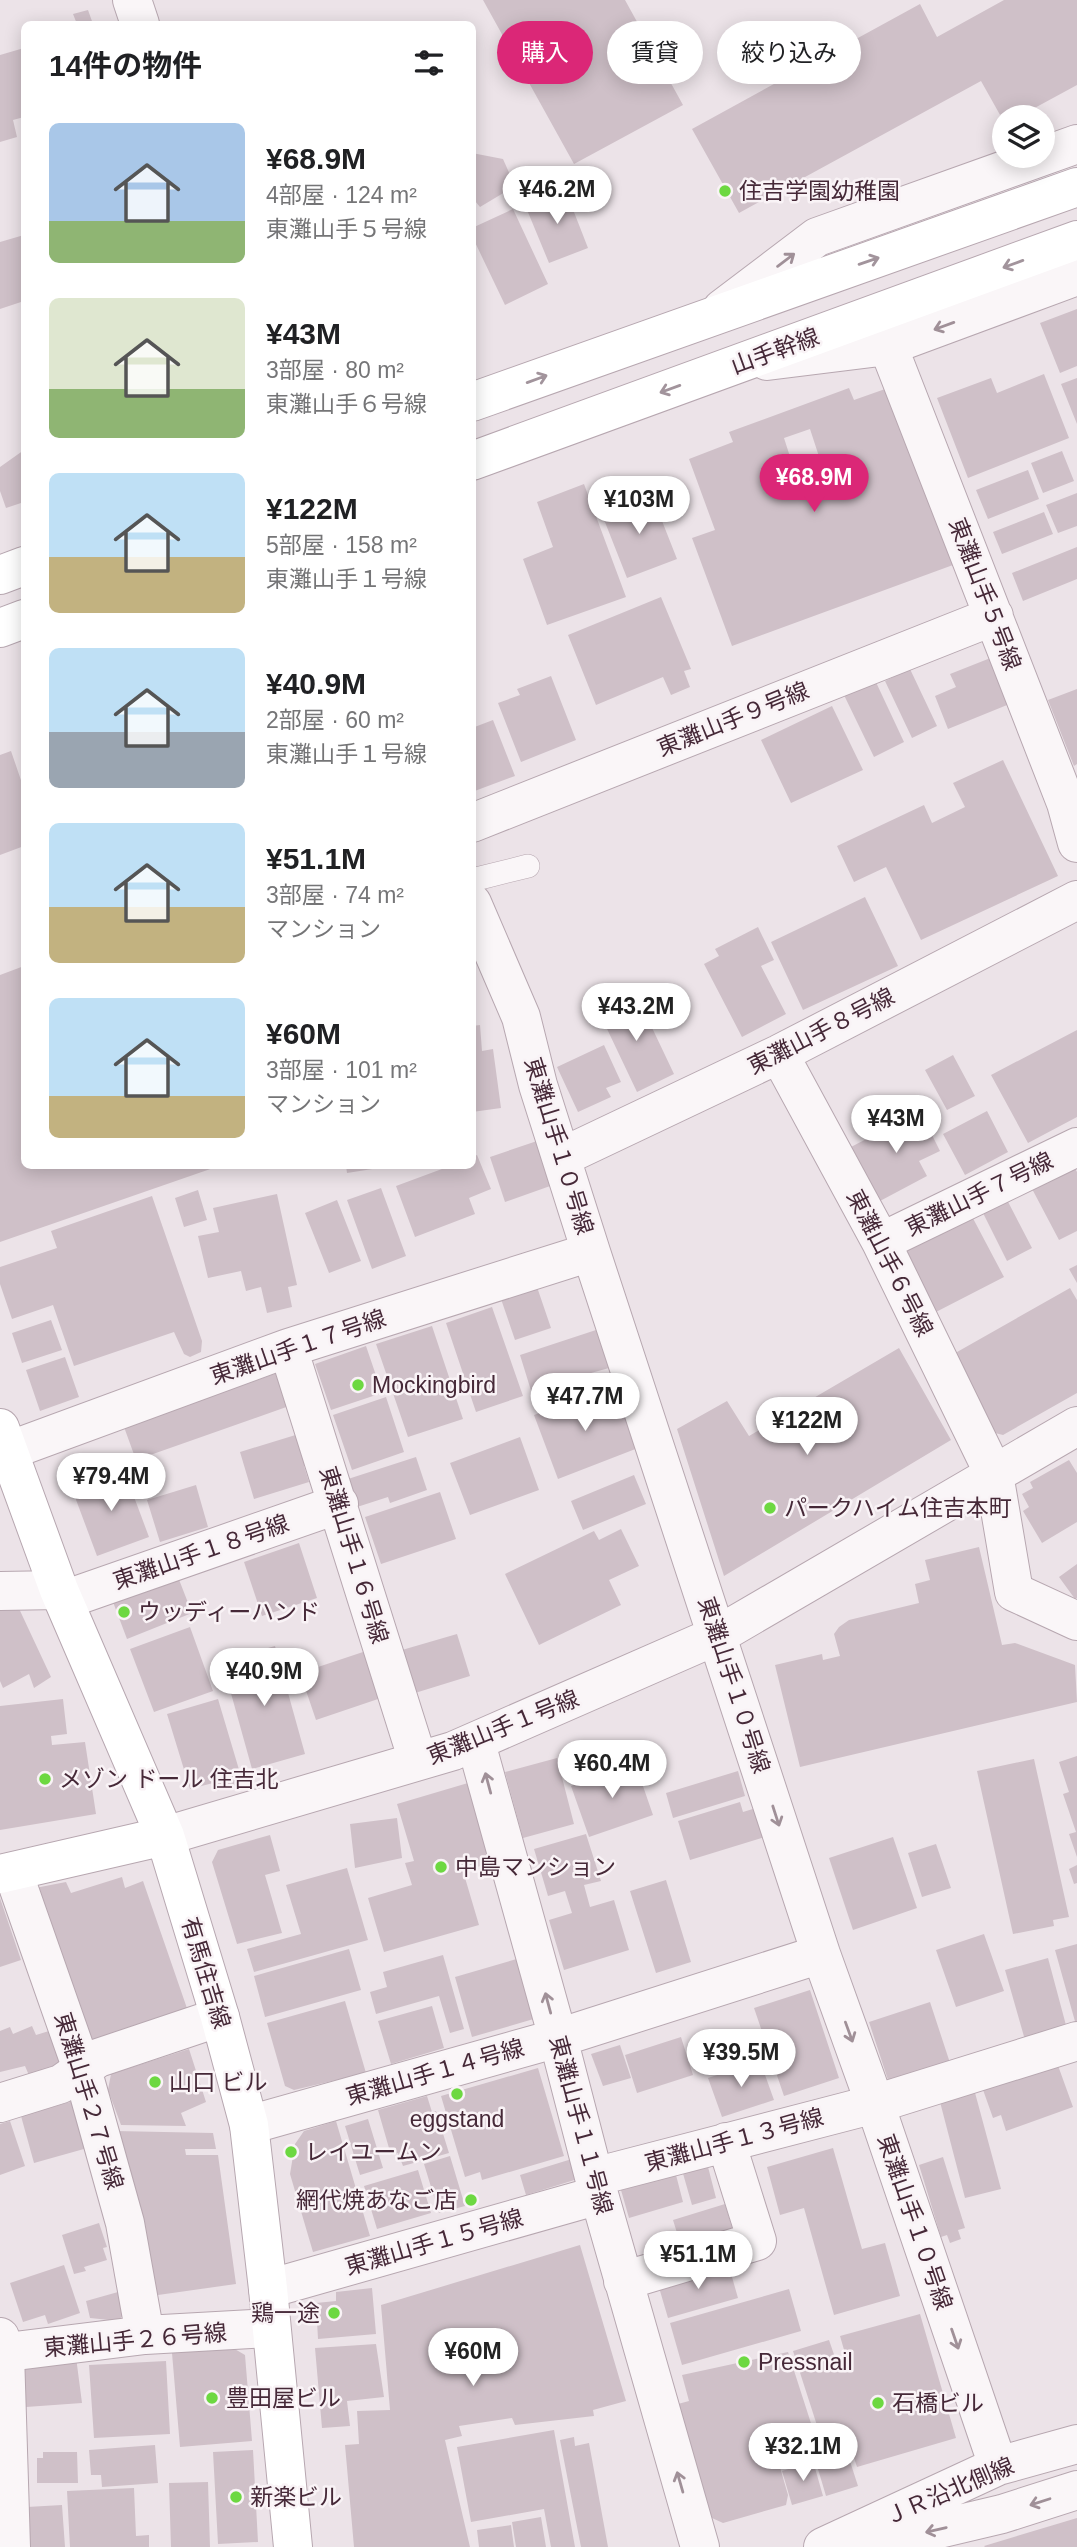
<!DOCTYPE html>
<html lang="ja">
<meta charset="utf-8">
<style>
:root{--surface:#fff;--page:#f6f6f6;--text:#202124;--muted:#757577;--accent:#db2777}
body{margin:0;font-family:Arial,"Noto Sans JP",sans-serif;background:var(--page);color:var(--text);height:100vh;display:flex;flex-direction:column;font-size:26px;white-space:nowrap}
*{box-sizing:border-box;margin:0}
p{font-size:23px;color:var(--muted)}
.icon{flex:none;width:38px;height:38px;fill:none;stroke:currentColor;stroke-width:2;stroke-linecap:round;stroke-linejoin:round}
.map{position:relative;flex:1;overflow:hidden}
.panel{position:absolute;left:21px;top:21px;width:455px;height:1148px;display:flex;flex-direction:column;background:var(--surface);border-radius:10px;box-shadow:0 4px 18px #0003}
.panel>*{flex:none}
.guide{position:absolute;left:497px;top:21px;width:474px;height:63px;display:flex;gap:14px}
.buttons{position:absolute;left:992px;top:105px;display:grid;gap:14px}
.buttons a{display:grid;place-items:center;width:63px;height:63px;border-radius:50%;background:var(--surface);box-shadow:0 4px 18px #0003;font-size:35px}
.price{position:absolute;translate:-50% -60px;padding:0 16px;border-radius:24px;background:#fff;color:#222;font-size:23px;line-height:46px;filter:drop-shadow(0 2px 4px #0008)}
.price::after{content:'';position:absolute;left:50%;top:42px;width:21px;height:16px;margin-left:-10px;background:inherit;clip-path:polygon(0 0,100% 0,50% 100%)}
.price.selected{background:var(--accent);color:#fff}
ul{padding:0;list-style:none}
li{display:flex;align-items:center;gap:21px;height:175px;padding:0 28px}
li span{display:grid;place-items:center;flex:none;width:196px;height:140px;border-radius:10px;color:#555}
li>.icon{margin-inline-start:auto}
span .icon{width:84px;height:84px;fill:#fffc;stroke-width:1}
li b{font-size:30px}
h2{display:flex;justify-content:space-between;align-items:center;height:84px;padding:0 28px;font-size:30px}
.tag{padding:0 24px;border-radius:32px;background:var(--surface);box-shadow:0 4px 18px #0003;font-size:24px;line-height:63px}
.tag.selected{background:var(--accent);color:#fff}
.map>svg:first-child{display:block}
.building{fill:#cfc0c8;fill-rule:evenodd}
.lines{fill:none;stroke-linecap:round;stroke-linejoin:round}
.lane-casing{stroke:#b7a7b0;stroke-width:24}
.street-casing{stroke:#b7a7b0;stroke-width:40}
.secondary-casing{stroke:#b7a7b0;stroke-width:40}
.lane{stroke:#faf6f8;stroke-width:23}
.street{stroke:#faf6f8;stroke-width:38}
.secondary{stroke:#fff;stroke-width:38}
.oneway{stroke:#a09098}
.oneway2{stroke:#a2949c}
.poi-dot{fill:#6dd841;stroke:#f9f3f6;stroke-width:2.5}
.labels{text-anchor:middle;stroke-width:5;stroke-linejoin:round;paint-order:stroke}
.poi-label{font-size:23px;fill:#462938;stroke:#f9f3f6;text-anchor:start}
.street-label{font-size:23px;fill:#462938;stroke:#f9f3f6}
</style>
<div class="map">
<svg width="1077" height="2547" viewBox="0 0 1077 2547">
<rect width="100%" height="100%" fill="#ece3e8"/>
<path class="building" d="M483,0H625L683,105L574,164Z
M1004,0H1077V85L1018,117H1004V122L981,81L739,213L692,129L920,4L937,37Z
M88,10L93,24H77L73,14Z
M24,48V117L13,120L17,137L0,142V55Z
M472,153L503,159L515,186L480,207L475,201L472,203Z
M565,189L588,248L549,263L525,205Z
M513,209L548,284L505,305L472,236V228Z
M24,235V301L0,309V242Z
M1077,309V366L1060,373L1040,323Z
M1044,374L1069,438L968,478L937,398L991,378L997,393Z
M1077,378V424L1061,384Z
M849,388L854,400L888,388L953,565L732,646L692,538L715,530L689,459L733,442L729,432ZM810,429L828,484L802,494L784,438Z
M24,450V502L6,508L0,491V467Z
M1062,451L1074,481L1043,493L1031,463Z
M1028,470L1039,499L988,519L976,490Z
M584,484L626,597L547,625L523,559L553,547L537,502Z
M651,493L677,559L627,578L601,512Z
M1077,493V526L1058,533L1046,505Z
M1044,512L1053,534L1002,554L993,532Z
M1077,547V579L1023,601L1012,573Z
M661,597L691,669L684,671L690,687L671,695L663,677L596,705L568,635Z
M993,657L1012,703L948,729L935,696L956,687L950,674Z
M910,669L937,726L912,738L885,681Z
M551,676L576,740L521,762L498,703L520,695L517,689Z
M874,678L904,742L874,757L843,693Z
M1077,689V764L1074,766L1048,700Z
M832,706L863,770L791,803L761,740Z
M493,720L515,776L472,792V728Z
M11,751L24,789V846L0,855V755Z
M1003,760L1058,876L921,940L886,867L854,882L837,846L924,805L932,823L965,807L953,783Z
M865,897L898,966L803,1010L771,942Z
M758,927L774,960L761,966L786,1014L742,1037L704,964L719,956L715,949Z
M24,966V1166H219L0,1242V975Z
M636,994L674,1074L637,1092L599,1012Z
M480,1025L482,1051L493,1049L501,1108L472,1112V1026Z
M1077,1030V1117L1028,1143L991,1075Z
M604,1045L621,1082L606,1088L611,1097L578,1112L557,1067Z
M953,1055L975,1096L947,1110L925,1070Z
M920,1111L940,1151L919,1161L927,1176L880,1201L851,1147Z
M987,1111L1008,1152L965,1175L943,1134Z
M537,1141L553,1185L505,1202L490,1157Z
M477,1155L491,1189L469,1198L475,1214L415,1237L396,1186L450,1166H472V1157Z
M1072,1163L1077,1172V1231L1059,1240L1030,1185Z
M346,1166H385V1167L347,1173Z
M381,1188L406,1256L372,1269L347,1200Z
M198,1190L207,1220L184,1227L175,1198Z
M277,1194L297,1285L288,1287L292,1307L267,1313L261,1287L246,1291L241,1271L208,1278L198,1236L219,1232L213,1208Z
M152,1196L202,1341L201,1352L190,1357L184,1354L174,1332L74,1366L53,1305L12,1319L0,1284V1267L57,1248L51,1231Z
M1005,1196L1032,1248L1007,1261L981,1209Z
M337,1200L361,1261L329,1273L305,1213Z
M967,1207L1004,1277L934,1313L896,1244Z
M1077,1265V1283L1069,1269Z
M537,1287L551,1328L515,1340L501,1299Z
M1070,1288L1077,1300V1393L1003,1435L995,1433L950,1356Z
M492,1307L523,1396L476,1412L446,1323Z
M51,1320L62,1350L22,1363L12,1333Z
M432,1326L463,1419L408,1437L376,1344Z
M596,1330L609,1368L591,1373L593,1378L533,1397L520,1355Z
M366,1346L382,1393L331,1410L315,1364Z
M899,1348L951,1440L724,1576L677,1429L727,1401L749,1436Z
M65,1357L79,1397L40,1411L26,1370Z
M280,1372L292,1405L136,1460L124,1427Z
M603,1389L609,1406L620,1402L638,1448L558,1479L534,1415Z
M386,1397L404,1452L352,1470L333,1415Z
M302,1433L311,1464L304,1466L309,1482L254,1499L240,1452Z
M520,1437L539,1490L470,1515L450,1463Z
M416,1457L427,1490L390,1503L388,1497L357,1507L348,1479Z
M1069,1460L1077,1473V1522L1042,1543L1023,1511L1029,1507L1022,1494L1033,1488L1030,1482Z
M124,1470L149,1537L97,1556L72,1489Z
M634,1475L646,1504L583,1530L571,1501Z
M196,1485L208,1527L160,1542L147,1500Z
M440,1492L456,1539L381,1564L365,1517Z
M621,1529L639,1566L609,1580L621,1605L539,1645L505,1574L594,1531L599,1540Z
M299,1543L317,1598L262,1616L244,1562Z
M979,1547L1002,1645L1015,1643L1075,1665L1077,1702L800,1767L775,1665L822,1654L823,1660L840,1656L834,1634L839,1627L849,1620L919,1603L915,1584L930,1580L925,1560Z
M1077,1564V1598L1075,1599L1059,1577Z
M178,1577L192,1613L127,1639L113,1602Z
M15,1600L51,1677L34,1688L29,1674L3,1688L0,1681V1609Z
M190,1627L213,1691L154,1712L130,1649Z
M457,1634L470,1676L415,1693L402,1650Z
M275,1646L305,1754L252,1769L222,1661Z
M366,1651L381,1698L316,1720L300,1673Z
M63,1699L67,1734L51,1736L52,1745L85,1742L96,1814L0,1830V1706Z
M218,1699L243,1783L216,1791L213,1783L190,1789L167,1714Z
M1077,1756V1857L1069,1834L1076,1832L1063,1794L1069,1792L1059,1762Z
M557,1758L574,1824L523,1838L505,1772Z
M1034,1759L1069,1917L1053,1920L1054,1926L1013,1934L977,1771Z
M635,1763L653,1815L589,1837L571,1786Z
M738,1771L745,1796L673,1818L666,1793Z
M468,1783L491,1863L463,1871L479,1925L384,1952L368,1898L412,1885L405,1863L414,1861L397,1804Z
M740,1802L743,1812L756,1808L765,1837L690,1860L678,1821Z
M397,1818L402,1858L355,1868L350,1824Z
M586,1834L601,1881L584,1885L590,1907L614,1900L629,1950L564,1970L549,1920L572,1913L565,1891L548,1896L534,1849Z
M270,1835L280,1871L265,1875L282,1933L237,1944L212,1862L218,1850Z
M893,1837L917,1908L853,1930L829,1858Z
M936,1844L951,1888L922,1897L908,1853Z
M1077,1865V1883L1074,1884L1069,1869Z
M347,1868L368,1940L254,1972L247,1949L301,1934L286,1885Z
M122,1877L125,1888L143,1881L190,2017L98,2046L83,2037L35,1888L66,1882L71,1893Z
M666,1880L691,1962L656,1973L630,1891Z
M0,1898L21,1960L0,1967Z
M984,1934L1004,1991L956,2007L936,1950Z
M1077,1944V2025H1076L1055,1950Z
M349,1949L361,1990L265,2017L254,1976Z
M443,1955L464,2029L450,2033L439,1996L376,2014L370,1992L387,1987L383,1972Z
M520,1958L537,2018L472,2037L455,1977Z
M1048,1958L1067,2029L1025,2040L1005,1970Z
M810,1990L839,2078L784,2096L754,2008Z
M345,2001L366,2073L294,2090L285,2086L267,2023Z
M930,2002L951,2066L890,2086L869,2022Z
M432,2006L444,2048L391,2064L378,2021Z
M32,2026L36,2035L49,2031L63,2064L31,2080L25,2066L0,2072V2031L10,2027L13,2034Z
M681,2037L693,2075L637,2093L625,2055Z
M620,2045L631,2078L603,2086L591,2054Z
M189,2049L206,2102L181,2113L186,2126L121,2125L108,2090L111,2074Z
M1056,2060L1073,2107L1006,2131L1001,2115L993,2118L982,2087Z
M760,2061L774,2100L722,2117L708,2078Z
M538,2068L564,2156L482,2180L480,2172L465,2177L441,2096Z
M974,2089L1001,2189L965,2198L939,2098Z
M427,2096L432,2112L436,2111L449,2153L403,2166L398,2153L391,2155L378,2110Z
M77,2100L91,2147L34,2163L21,2116Z
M368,2119L383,2168L360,2175L345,2126Z
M10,2121L25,2166L0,2175V2124Z
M336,2121L370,2236L313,2252L290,2174L295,2144L304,2131Z
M115,2131L213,2133L216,2149H185L186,2155H218L236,2284L151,2296L141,2209H135Z
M833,2148L862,2249L885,2243L900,2296L834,2315L804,2208L780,2215L767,2167Z
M450,2156L465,2206L439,2213L424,2164Z
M943,2157L965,2228L958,2230L961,2239L950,2243L947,2235L941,2237L919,2165Z
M575,2158L581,2178L526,2195L520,2175Z
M707,2163L716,2198L692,2205L682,2170Z
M418,2170L431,2213L377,2229L364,2186Z
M676,2175L683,2202L629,2218L621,2190Z
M725,2204L734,2234L682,2249L673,2220Z
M99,2223L107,2247L103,2248L107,2260L84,2267L86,2271L74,2274L62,2235Z
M580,2245L626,2401L593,2410L594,2416L515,2425L512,2418L459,2426L462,2436L445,2440L470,2547H354L345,2445L359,2444L357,2411L390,2410L381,2305Z
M728,2263L738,2298L668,2318L658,2284Z
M64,2265L80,2313L48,2324L45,2315L23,2322L10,2283Z
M372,2288L376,2334L318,2339L316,2303L336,2301V2292Z
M789,2289L801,2331L682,2365L670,2323Z
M118,2292L125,2311L119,2321L90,2318L86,2301Z
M920,2314L956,2438L857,2467L847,2437L823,2444L793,2351L829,2340L839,2369L849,2367L840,2336Z
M376,2344L384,2397L347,2401L350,2426L322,2428L315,2348Z
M233,2348L245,2355L252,2441L180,2447L172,2353Z
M788,2352L818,2445L777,2457L788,2495L786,2505L723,2523L712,2518L678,2404L689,2401L682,2375Z
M76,2357L82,2403L26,2407L23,2373L31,2359Z
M166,2361L170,2434L94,2438L89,2365Z
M554,2430L575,2547H551L544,2509L471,2522L457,2447Z
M574,2437L575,2446L589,2443L608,2547H581L560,2440Z
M155,2445L158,2483L102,2487L101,2475H91L89,2450Z
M846,2449L858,2486L826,2496L815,2459Z
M253,2450L258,2542L218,2544L213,2452Z
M43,2452H77L78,2483H37V2458H43Z
M813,2461L823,2496L792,2505L782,2471Z
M208,2482L210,2547H171L169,2483Z
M134,2488L136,2536L149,2535V2547H70L67,2491Z
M62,2505L65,2547H30L27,2507Z
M541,2517L546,2547H516L512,2522Z
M1077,2518V2547H985L984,2546Z
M511,2525L514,2547H479L477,2530Z"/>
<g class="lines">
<defs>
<path id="lane" d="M472,880L528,866"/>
<path id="street" d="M132,0L140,24
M722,309L817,237L1077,144
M888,346L1066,803L1077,843
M767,361L888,346L1077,276
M472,823L994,616
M472,903L521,1017L538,1085L591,1252L821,1954L875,2104L998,2466
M779,1054L881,1242L994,1474L1014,1592L1077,1621
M562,1157L779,1054L1077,900
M881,1242L1077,1147
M288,1348L418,1761
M8,1451L288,1348L591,1252
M0,1591L59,1590
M64,1600L339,1504
M476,1743L558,2038L594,2177L700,2547
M165,1836L453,1751L718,1635L1077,1426
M13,1872L82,2069L125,2223L145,2335
M0,2103L61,2084L98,2058L220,2017
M249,2125L558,2038L821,1954
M594,2177L875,2104L1077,2041
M623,2281L757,2241L726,2142
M268,2289L599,2195
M0,2337L5,2353L11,2547
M0,2353L145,2335L271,2328
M823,2547L998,2466L1077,2444
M863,2547L1002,2514L1077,2490"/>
<path id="secondary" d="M472,402L1077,187
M472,461L1077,240
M0,575L24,566
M0,628L24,619
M0,1428L59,1590L165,1836L220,2017L249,2125L268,2289L293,2547
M0,1874L165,1836"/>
</defs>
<use href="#lane" class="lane-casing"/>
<use href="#street" class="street-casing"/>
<use href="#secondary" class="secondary-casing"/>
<use href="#lane" class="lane"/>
<use href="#street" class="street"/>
<use href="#secondary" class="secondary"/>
</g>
<defs><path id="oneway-shaft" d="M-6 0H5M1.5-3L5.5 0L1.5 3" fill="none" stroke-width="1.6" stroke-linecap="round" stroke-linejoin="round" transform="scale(1.75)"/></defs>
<g class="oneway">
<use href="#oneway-shaft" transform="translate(786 260) rotate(-37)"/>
<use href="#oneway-shaft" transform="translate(944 326) rotate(160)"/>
<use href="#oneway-shaft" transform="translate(488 1783) rotate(-105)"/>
<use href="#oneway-shaft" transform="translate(776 1816) rotate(72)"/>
<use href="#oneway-shaft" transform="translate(548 2003) rotate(-105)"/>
<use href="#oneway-shaft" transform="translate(849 2032) rotate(70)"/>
<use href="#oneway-shaft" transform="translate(955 2339) rotate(71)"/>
<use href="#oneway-shaft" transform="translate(680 2482) rotate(-106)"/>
<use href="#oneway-shaft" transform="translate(1040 2502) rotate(162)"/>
<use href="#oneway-shaft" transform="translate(936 2530) rotate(167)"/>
</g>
<g class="oneway2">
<use href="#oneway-shaft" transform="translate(869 261) rotate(-19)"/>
<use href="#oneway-shaft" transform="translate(1013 264) rotate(160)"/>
<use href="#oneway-shaft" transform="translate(537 379) rotate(-20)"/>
<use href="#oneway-shaft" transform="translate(670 389) rotate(160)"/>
</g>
<g class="poi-dot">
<circle cx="725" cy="191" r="7"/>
<circle cx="358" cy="1385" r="7"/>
<circle cx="770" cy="1508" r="7"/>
<circle cx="124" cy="1612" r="7"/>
<circle cx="45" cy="1779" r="7"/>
<circle cx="441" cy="1867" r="7"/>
<circle cx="155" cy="2082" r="7"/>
<circle cx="457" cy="2094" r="7"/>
<circle cx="291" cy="2152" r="7"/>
<circle cx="471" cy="2200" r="7"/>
<circle cx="334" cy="2313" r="7"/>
<circle cx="744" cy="2362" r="7"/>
<circle cx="212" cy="2398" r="7"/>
<circle cx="878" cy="2403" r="7"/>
<circle cx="236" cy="2497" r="7"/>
</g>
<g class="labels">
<g class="poi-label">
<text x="739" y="199">住吉学園幼稚園</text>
<text x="372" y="1393">Mockingbird</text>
<text x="784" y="1516">パークハイム住吉本町</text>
<text x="138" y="1620">ウッディーハンド</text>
<text x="59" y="1787">メゾン ドール 住吉北</text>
<text x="455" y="1875">中島マンション</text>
<text x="169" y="2090">山口 ビル</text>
<text x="457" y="2127" text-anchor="middle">eggstand</text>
<text x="305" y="2160">レイユームン</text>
<text x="457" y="2208" text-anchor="end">網代焼あなご店</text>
<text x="320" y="2321" text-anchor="end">鶏一途</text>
<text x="758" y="2370">Pressnail</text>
<text x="226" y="2406">豊田屋ビル</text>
<text x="892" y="2411">石橋ビル</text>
<text x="250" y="2505">新楽ビル</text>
</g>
<g class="street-label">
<text transform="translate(775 351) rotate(-20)" y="8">山手幹線</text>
<text transform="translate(985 594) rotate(69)" y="8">東灘山手５号線</text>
<text transform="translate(733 719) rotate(-22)" y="8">東灘山手９号線</text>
<text transform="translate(821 1031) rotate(-27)" y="8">東灘山手８号線</text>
<text transform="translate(559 1146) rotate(73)" y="8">東灘山手１０号線</text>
<text transform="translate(979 1194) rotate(-26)" y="8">東灘山手７号線</text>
<text transform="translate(890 1263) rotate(63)" y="8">東灘山手６号線</text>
<text transform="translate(298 1347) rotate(-19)" y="8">東灘山手１７号線</text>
<text transform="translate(201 1552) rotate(-19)" y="8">東灘山手１８号線</text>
<text transform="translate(354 1555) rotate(73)" y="8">東灘山手１６号線</text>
<text transform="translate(734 1685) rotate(72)" y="8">東灘山手１０号線</text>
<text transform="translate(503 1727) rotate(-22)" y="8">東灘山手１号線</text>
<text transform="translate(206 1973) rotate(73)" y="8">有馬住吉線</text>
<text transform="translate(435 2072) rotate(-16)" y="8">東灘山手１４号線</text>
<text transform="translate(89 2101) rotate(73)" y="8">東灘山手２７号線</text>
<text transform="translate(581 2125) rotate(75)" y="8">東灘山手１１号線</text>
<text transform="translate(734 2140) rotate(-15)" y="8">東灘山手１３号線</text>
<text transform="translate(915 2222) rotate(71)" y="8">東灘山手１０号線</text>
<text transform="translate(434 2242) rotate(-16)" y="8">東灘山手１５号線</text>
<text transform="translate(135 2340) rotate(-5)" y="8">東灘山手２６号線</text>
<text transform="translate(949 2491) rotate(-23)" y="8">ＪＲ沿北側線</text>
</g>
</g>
</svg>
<div class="buttons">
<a><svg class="icon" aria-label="layers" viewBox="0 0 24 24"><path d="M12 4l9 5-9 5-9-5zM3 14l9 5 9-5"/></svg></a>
</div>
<b class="price" style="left:557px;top:226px">¥46.2M</b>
<b class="price selected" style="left:814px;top:514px">¥68.9M</b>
<b class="price" style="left:639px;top:536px">¥103M</b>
<b class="price" style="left:636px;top:1043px">¥43.2M</b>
<b class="price" style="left:896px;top:1155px">¥43M</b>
<b class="price" style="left:585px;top:1433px">¥47.7M</b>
<b class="price" style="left:807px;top:1457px">¥122M</b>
<b class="price" style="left:111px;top:1513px">¥79.4M</b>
<b class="price" style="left:264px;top:1708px">¥40.9M</b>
<b class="price" style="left:612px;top:1800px">¥60.4M</b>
<b class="price" style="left:741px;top:2089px">¥39.5M</b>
<b class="price" style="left:698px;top:2291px">¥51.1M</b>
<b class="price" style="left:473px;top:2388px">¥60M</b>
<b class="price" style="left:803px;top:2483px">¥32.1M</b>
<div class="guide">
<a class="tag selected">購入</a>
<a class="tag">賃貸</a>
<a class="tag">絞り込み</a>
</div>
<section class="panel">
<h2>14件の物件<svg class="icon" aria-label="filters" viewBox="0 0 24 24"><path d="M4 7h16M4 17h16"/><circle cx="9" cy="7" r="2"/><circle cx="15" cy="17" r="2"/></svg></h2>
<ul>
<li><span style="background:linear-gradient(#a9c7e8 70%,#8fb573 0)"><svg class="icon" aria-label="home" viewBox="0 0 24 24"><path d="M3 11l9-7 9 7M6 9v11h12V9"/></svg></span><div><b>¥68.9M</b><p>4部屋 · 124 m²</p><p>東灘山手５号線</p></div></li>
<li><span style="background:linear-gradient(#dfe7d0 65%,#8fb573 0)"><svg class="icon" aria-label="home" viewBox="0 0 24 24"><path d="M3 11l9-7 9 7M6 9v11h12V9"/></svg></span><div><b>¥43M</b><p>3部屋 · 80 m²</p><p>東灘山手６号線</p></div></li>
<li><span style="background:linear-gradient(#bfe0f5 60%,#c2b280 0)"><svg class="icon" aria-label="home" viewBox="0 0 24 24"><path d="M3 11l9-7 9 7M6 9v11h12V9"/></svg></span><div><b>¥122M</b><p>5部屋 · 158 m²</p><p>東灘山手１号線</p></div></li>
<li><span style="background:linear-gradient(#bfe0f5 60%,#9aa5b1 0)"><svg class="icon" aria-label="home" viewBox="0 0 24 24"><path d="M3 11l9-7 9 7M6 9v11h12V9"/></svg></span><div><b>¥40.9M</b><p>2部屋 · 60 m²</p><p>東灘山手１号線</p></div></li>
<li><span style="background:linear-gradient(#bfe0f5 60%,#c2b280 0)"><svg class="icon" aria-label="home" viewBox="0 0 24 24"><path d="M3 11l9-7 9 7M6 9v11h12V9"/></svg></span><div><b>¥51.1M</b><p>3部屋 · 74 m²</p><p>マンション</p></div></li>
<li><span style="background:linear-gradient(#bfe0f5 70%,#c2b280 0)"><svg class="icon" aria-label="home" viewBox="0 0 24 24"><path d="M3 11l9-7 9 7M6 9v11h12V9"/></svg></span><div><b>¥60M</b><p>3部屋 · 101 m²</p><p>マンション</p></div></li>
</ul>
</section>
</div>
